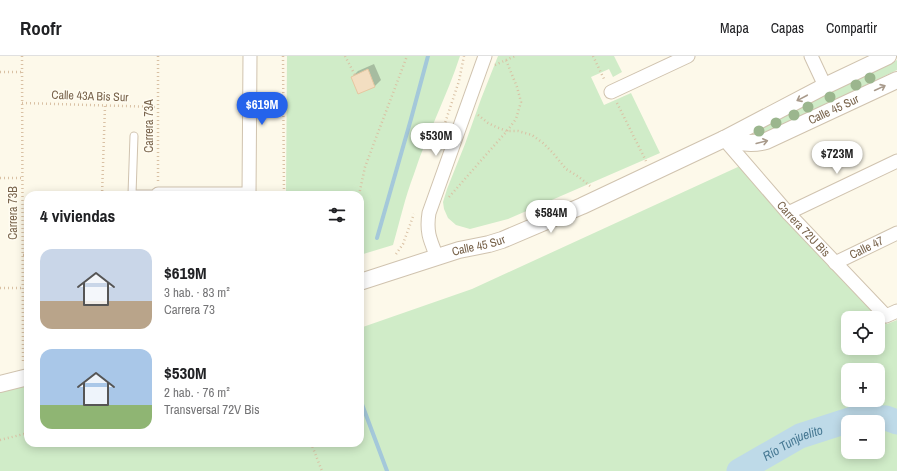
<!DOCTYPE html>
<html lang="es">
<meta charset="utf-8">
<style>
:root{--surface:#fff;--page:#f2f2f2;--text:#202124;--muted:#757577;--line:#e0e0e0;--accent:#2563eb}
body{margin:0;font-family:"Archivo Narrow",sans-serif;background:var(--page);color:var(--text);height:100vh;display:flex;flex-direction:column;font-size:15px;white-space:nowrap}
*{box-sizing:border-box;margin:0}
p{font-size:13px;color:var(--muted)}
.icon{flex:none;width:22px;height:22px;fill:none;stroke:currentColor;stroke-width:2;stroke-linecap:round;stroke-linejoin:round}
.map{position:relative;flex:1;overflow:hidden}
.panel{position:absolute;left:24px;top:135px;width:340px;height:256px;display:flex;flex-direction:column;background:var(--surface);border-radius:12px;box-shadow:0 2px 10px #0003}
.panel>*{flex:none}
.tools{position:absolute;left:841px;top:255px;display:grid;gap:8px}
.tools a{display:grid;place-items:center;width:44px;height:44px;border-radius:8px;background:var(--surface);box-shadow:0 2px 10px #0003;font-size:20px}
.price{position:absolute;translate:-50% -34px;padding:0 9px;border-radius:14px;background:#fff;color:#222;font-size:13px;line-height:26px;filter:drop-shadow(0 1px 2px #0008)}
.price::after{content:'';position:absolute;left:50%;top:24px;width:12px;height:9px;margin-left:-6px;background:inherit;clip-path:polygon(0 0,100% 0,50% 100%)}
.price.on{background:var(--accent);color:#fff}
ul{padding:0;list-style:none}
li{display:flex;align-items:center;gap:12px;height:100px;padding:0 16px}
li span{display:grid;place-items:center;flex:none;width:112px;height:80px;border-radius:12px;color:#555}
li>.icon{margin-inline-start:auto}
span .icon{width:48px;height:48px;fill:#fffc;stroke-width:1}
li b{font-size:17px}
h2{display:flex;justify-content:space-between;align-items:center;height:48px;padding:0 16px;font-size:17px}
header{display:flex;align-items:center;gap:24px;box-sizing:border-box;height:56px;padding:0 20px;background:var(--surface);border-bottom:1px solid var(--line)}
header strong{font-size:19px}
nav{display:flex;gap:22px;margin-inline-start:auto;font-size:14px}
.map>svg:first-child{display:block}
.green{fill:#d0ecc8;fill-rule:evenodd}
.shadow{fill:#0003}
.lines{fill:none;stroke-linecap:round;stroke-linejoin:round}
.stream{stroke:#a4c8da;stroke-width:4}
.river{stroke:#bedae8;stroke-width:25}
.building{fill:#f3dec1;stroke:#e6c7a1}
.service-casing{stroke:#d0c3af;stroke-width:9}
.minor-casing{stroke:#d0c3af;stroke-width:15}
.tertiary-casing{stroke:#d0c3af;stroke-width:18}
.path{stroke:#d9c1a4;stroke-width:2.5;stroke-dasharray:1 3;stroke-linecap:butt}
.service{stroke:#fff;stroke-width:7}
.minor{stroke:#fff;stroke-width:13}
.tertiary{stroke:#fff;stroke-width:16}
.tree{fill:#9bb68e}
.oneway{stroke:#a89a8b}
.labels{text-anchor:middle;stroke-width:3;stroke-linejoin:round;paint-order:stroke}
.street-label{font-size:12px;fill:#79644c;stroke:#fffcf1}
.water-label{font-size:13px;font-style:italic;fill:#487a94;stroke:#fffcf1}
</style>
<header>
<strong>Roofr</strong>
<nav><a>Mapa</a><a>Capas</a><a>Compartir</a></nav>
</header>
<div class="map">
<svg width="897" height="415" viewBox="0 0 897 415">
<rect width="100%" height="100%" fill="#fdf9ea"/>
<path class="green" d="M287,0H460C447,40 427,78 414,118C405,141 400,165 393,189L360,199V139H286Z
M498,0H614L622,16L613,21L609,13L591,21L604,49L631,37L660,97L508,163L470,173L456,169L448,162L444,153L443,146L447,133L465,88L481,43Z
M897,4V14L759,80L755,72Z
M740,110L887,268L897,264V415H0V335L28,327V387H360V272L472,233ZM848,262H878V292H848ZM848,314H878V344H848ZM848,366H878V396H848Z"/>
<path class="shadow" d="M374,8L381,24L375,30L358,37L352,21L358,15Z"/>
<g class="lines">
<path class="stream" d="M377,182L411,63L428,0
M360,307L361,301
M360,343L387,415"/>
<path class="river" id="s1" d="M739,415L800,380L859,361L886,362L897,366"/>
</g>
<path class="building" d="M368,13L375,31L358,38L351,21Z"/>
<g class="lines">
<defs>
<path id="service" d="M134,80L132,138H158"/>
<g id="minor">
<path d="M811,0L825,30"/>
<path d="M611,36L688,0"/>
<path id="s2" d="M724,83L788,157L886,260L897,255"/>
<path d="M158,138H249"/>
<path d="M249,139L250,0"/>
<path d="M788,157L897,105"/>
<path d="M437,201C430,184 426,176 429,157L485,0"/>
<path id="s3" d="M835,207L897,177"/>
</g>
<g id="tertiary">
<path id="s4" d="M724,83C740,86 750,89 766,85L897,24"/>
<path id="s5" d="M360,226L459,194L489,188L502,184L582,150L724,83L825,30L888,0"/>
<path d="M0,328L28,321"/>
</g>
</defs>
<use href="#service" class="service-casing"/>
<use href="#minor" class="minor-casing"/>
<use href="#tertiary" class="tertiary-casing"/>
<path class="path" d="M22,0L23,307
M158,0V127
M283,0L284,139
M345,0L355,19
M593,0L605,25
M495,9L515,0
M0,16H22
M22,47L157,51
M617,47L646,105
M478,59L488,67L496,71L507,75H518L532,79L543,87L553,97L566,113L579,121L590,130
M439,85L459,25L464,0
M0,122H22
M102,139L105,50
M359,139L365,111L407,0
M449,141L507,75L516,63L521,46L517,31L506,4
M396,198L403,188L414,158
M23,199H28
M0,232H23
M0,384L28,377
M311,387L322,415"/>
<use href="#service" class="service"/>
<use href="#minor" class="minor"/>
<use href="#tertiary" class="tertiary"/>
</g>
<g class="tree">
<circle cx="870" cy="22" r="5.5"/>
<circle cx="856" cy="29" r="5.5"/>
<circle cx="830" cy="41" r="5.5"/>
<circle cx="808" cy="51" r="5.5"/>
<circle cx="794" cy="59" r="5.5"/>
<circle cx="776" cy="67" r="5.5"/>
<circle cx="759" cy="75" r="5.5"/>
</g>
<defs><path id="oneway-shaft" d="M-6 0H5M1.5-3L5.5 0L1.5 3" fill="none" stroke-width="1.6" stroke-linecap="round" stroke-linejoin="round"/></defs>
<g class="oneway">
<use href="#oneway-shaft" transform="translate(880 32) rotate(-25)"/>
<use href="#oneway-shaft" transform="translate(802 42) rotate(152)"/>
<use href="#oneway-shaft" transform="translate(762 86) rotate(-14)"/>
</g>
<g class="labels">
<g class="street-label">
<text transform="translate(90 40) rotate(2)" y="4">Calle 43A Bis Sur</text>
<text dy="4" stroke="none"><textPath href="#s4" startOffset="117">Calle 45 Sur</textPath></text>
<text transform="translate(149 70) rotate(-90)" y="4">Carrera 73A</text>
<text transform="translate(13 157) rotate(-90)" y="4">Carrera 73B</text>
<text dy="4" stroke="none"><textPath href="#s2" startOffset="120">Carrera 72U Bis</textPath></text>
<text dy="4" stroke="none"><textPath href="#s5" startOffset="124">Calle 45 Sur</textPath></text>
<text dy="4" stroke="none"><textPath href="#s3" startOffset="35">Calle 47</textPath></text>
</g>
<g class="water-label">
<text dy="5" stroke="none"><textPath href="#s1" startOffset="61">Río Tunjuelito</textPath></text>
</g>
</g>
</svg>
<div class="tools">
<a><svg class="icon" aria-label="locate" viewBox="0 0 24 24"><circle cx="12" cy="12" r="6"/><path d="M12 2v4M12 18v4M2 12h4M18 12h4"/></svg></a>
<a>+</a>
<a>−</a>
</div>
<b class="price on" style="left:262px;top:70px">$619M</b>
<b class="price" style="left:436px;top:101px">$530M</b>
<b class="price" style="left:837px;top:119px">$723M</b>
<b class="price" style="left:551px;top:178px">$584M</b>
<section class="panel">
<h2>4 viviendas<svg class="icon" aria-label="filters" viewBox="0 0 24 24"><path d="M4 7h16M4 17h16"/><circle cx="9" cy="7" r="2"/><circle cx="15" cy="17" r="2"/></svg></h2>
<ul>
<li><span style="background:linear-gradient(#c9d6e8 65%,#b9a48a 0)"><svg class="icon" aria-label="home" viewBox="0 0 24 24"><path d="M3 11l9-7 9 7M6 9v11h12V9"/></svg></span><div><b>$619M</b><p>3 hab. · 83 m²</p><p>Carrera 73</p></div></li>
<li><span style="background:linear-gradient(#a9c7e8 70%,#8fb573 0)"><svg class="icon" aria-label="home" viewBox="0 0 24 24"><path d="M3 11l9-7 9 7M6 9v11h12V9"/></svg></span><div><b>$530M</b><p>2 hab. · 76 m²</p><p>Transversal 72V Bis</p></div></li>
</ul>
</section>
</div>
